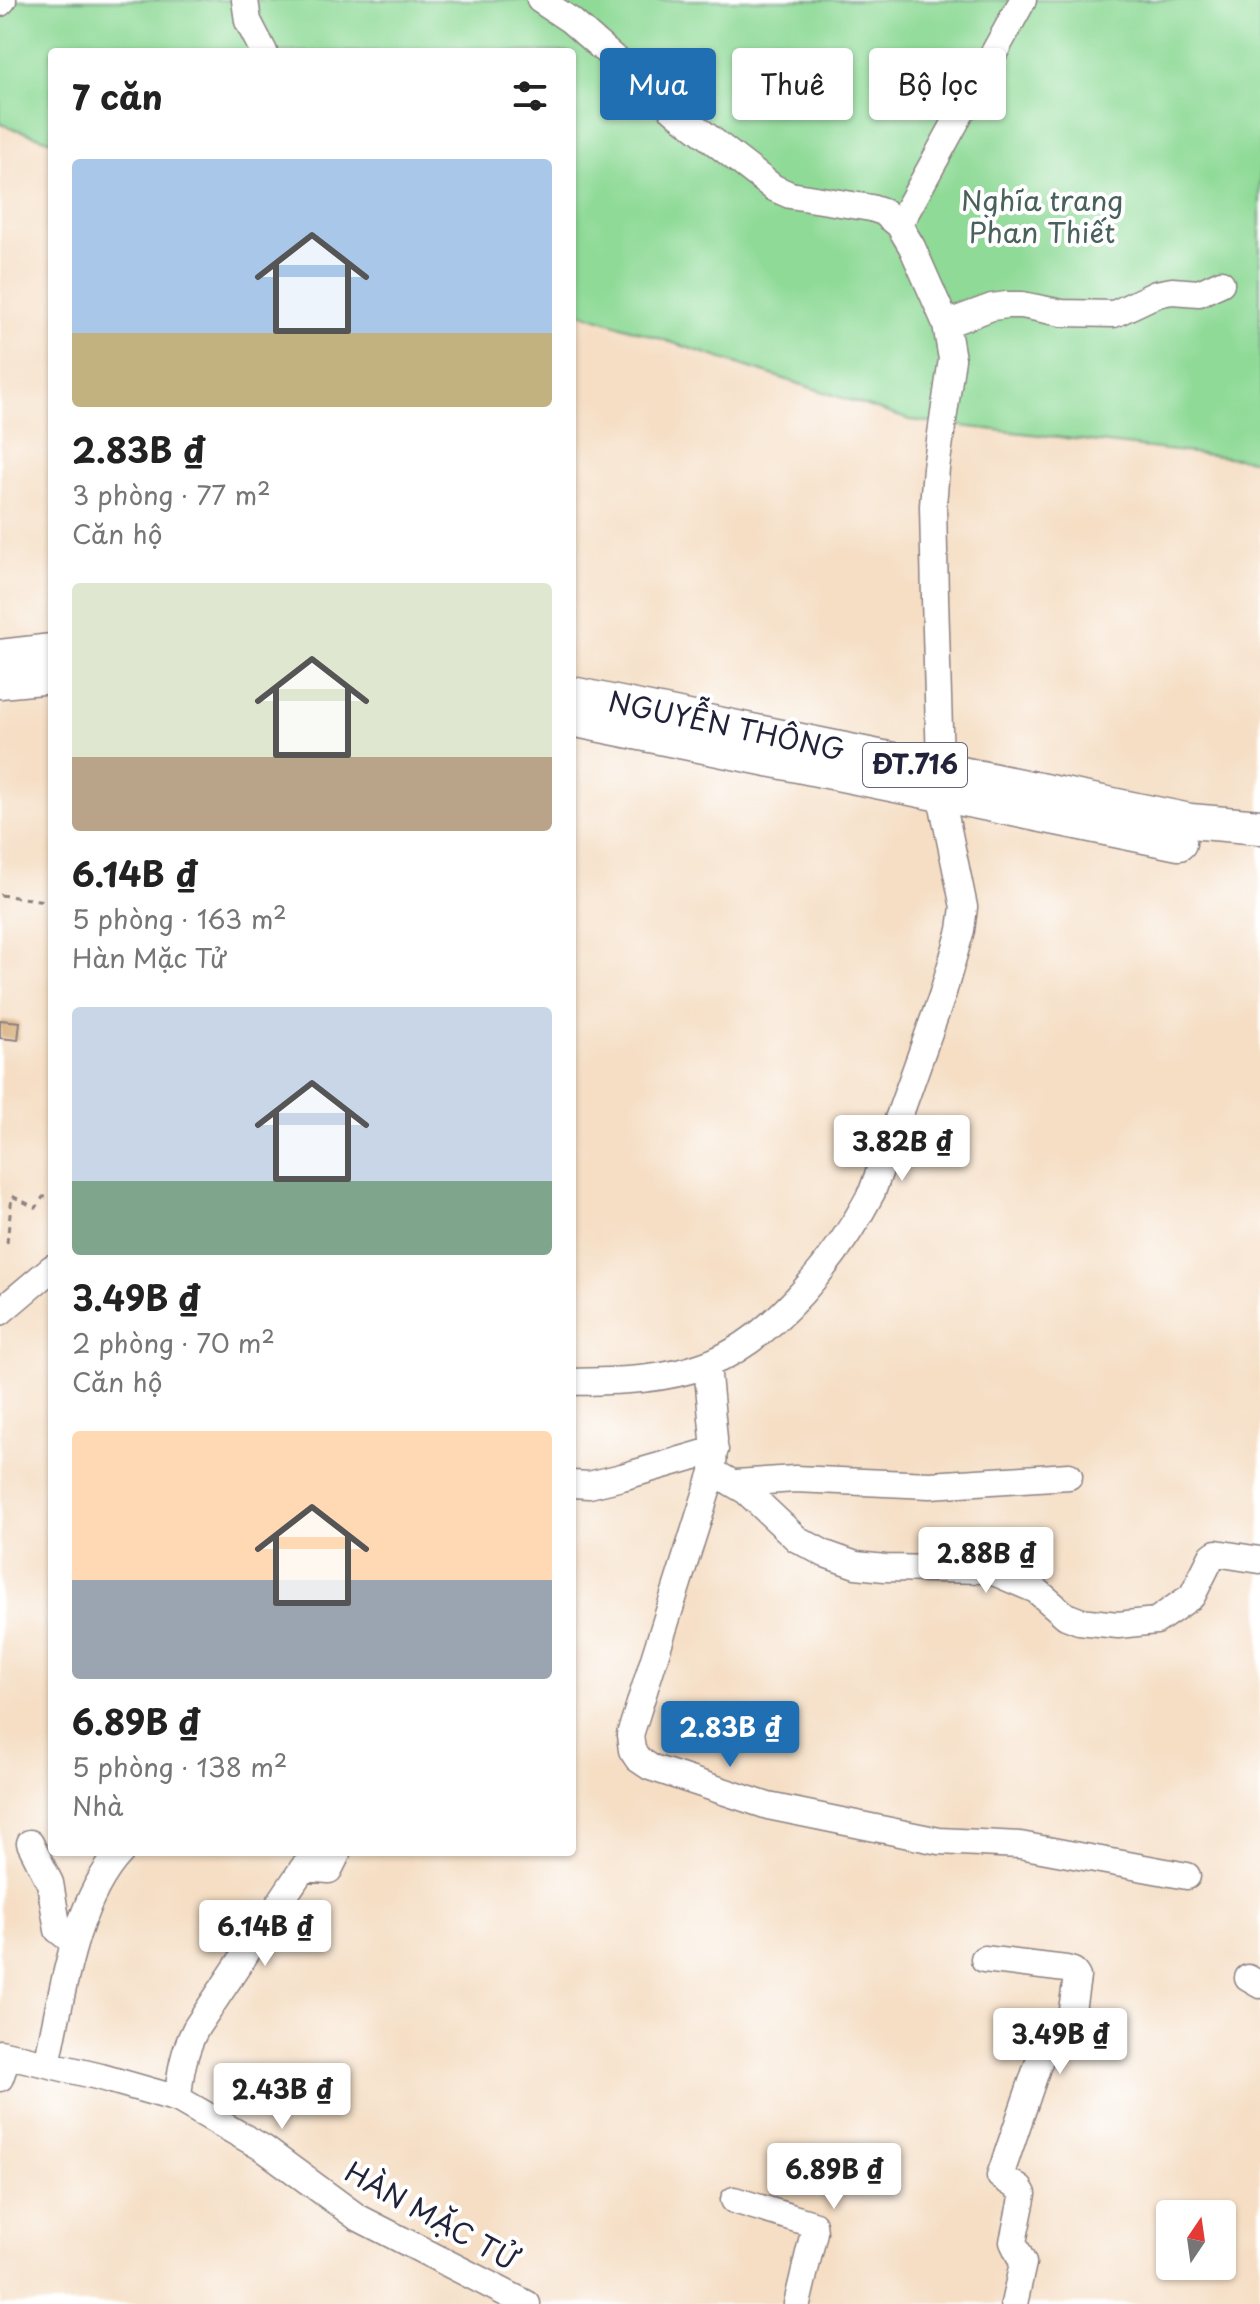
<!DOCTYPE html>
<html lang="vi">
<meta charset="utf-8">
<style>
:root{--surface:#fff;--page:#f6f6f6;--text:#222;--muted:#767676;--accent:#1f6fb2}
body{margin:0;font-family:"Playpen Sans",sans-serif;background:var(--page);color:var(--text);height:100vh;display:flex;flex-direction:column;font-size:30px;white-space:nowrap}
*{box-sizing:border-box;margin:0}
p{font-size:26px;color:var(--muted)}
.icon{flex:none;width:44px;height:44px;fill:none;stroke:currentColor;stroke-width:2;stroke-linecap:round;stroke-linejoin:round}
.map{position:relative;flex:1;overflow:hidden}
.panel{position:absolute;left:48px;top:48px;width:528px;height:1808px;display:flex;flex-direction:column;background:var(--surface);border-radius:8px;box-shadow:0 2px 6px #0004}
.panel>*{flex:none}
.top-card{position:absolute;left:600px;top:48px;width:540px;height:72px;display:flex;gap:16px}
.needle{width:52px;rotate:13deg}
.buttons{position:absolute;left:1156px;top:2200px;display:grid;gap:16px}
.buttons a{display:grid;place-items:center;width:80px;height:80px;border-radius:8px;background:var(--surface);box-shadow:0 2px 6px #0004;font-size:40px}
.price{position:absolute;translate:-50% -68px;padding:0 18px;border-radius:8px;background:#fff;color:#222;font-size:26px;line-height:52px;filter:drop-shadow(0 2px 4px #0008)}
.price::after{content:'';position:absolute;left:50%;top:48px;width:24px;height:18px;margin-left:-12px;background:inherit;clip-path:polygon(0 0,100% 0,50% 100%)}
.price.current{background:var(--accent);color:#fff}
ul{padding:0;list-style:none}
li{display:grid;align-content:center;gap:16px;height:424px;padding:0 24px}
li span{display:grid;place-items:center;height:248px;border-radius:8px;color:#555}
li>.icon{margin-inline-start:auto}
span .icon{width:144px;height:144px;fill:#fffc;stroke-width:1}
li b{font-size:34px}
h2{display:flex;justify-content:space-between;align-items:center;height:96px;padding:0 24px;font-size:34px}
.tag{padding:0 28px;border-radius:8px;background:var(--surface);box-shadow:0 2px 6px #0004;font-size:28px;line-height:72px}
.tag.current{background:var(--accent);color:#fff}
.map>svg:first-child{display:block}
.green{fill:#8fda97;stroke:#587e69;stroke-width:2}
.building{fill:#d6aa74}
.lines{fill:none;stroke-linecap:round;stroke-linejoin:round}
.minor-casing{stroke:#8c8080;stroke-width:29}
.major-casing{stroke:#8c8080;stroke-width:37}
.path{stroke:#8c8080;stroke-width:3;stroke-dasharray:6 6;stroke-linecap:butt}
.minor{stroke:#fff;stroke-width:26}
.major{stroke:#fff;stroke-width:34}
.labels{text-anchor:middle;stroke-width:8;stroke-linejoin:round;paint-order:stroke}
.shield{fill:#fff;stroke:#646476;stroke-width:2}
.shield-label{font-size:26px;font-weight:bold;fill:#22223b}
.park-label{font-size:28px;fill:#48625b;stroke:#fff}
.street-label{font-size:28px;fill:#22223b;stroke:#fff}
</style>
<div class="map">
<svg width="1260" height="2304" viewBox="0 0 1260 2304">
<rect width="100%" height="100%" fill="#fff"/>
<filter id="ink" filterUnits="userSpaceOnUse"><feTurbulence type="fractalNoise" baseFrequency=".0125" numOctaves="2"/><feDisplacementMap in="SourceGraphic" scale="16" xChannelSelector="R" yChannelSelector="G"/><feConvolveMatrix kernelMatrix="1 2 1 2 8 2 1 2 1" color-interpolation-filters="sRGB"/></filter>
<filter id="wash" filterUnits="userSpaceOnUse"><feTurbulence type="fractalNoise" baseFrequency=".006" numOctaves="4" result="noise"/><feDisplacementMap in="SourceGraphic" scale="32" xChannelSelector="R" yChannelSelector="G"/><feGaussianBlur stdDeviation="1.8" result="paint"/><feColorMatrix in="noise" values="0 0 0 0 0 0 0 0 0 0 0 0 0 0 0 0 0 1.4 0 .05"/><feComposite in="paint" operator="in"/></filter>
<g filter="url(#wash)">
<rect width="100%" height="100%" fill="#f5dec4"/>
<path class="green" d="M0,0H1260V461L910,420L572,310V52H52V141L0,124Z"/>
<g id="blocks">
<path class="building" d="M0,1020L20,1022L18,1040L0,1038Z"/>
</g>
</g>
<g filter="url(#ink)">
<use href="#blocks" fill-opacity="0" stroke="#8c8080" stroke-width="2"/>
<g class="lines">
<defs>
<path id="minor" d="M245,0L248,21L264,52
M540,0L570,20L677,113L774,188L790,195L871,208L883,212L899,225L912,247L946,324L952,359L936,468L933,506L935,598L941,796L964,907L961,930L942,996L872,1192C839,1255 774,1340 705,1365C662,1381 617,1381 572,1382
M0,3L3,0
M899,225L1023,0
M946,324L992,307L1007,305H1022L1062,313L1114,314L1156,294L1172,291L1199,293L1221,283
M0,1312L52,1268
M707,1365L714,1439L713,1472L630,1735L632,1750L638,1759L650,1767L768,1806L939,1841L1020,1845L1187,1876
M713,1472L746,1491L797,1539L825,1554L856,1565L885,1568L989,1570L1036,1590L1066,1616L1079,1621L1118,1625L1156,1621L1192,1596L1212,1556L1216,1553L1260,1560
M736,1483L795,1479L930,1485L1069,1476
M572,1484L589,1485L622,1477L715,1450
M30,1843L50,1883L58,1930L73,1942
M984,1959L1066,1969L1073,1971L1077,1977L1069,2030L1066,2035L1048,2039L1045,2044L1000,2176L1020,2189L1023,2194L1013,2242L1023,2263L1014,2304
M1248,1978L1260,1985
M0,2053L101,2077L178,2099L263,2148L357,2217L527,2304
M47,2064C61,2000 74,1901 121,1852
M0,2078L8,2055
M178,2099C180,2072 184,2051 196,2028L303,1868L329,1870L337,1854
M734,2200L813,2224L814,2232L797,2304"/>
<path id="major" d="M0,657L52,651
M0,681L52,676
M572,694L1190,821L1260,827
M572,719L1179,843"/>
</defs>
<use href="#minor" class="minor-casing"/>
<use href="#major" class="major-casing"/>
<path class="path" d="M0,895L52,902
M7,1243L12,1196L36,1208L43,1197L52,1196"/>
<use href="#minor" class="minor"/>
<use href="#major" class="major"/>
</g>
</g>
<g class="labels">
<rect class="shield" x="863" y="743" width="104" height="44" rx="6"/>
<g class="shield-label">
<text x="915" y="774">ĐT.716</text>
</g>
<g class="park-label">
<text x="1042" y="211">Nghĩa trang<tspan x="1042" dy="32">Phan Thiết</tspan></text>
</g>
<g class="street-label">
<text transform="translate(727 726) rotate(12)" y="10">NGUYỄN THÔNG</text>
<text transform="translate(431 2216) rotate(29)" y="10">HÀN MẶC TỬ</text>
</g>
</g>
</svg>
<div class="buttons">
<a><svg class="needle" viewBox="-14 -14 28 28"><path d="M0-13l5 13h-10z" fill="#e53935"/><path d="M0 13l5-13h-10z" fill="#767676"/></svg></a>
</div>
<b class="price" style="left:902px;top:1183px">3.82B ₫</b>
<b class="price" style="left:986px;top:1595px">2.88B ₫</b>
<b class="price current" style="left:730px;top:1769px">2.83B ₫</b>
<b class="price" style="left:265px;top:1968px">6.14B ₫</b>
<b class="price" style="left:1060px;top:2076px">3.49B ₫</b>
<b class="price" style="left:282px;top:2131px">2.43B ₫</b>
<b class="price" style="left:834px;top:2211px">6.89B ₫</b>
<div class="top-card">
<a class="tag current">Mua</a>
<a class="tag">Thuê</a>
<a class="tag">Bộ lọc</a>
</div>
<section class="panel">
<h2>7 căn<svg class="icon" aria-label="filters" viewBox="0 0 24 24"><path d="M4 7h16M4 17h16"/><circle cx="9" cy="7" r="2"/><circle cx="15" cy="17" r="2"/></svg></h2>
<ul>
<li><span style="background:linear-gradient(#a9c7e8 70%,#c2b280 0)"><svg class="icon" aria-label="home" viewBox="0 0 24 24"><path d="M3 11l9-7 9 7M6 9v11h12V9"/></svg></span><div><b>2.83B ₫</b><p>3 phòng · 77 m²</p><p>Căn hộ</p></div></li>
<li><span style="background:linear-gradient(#dfe7d0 70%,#b9a48a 0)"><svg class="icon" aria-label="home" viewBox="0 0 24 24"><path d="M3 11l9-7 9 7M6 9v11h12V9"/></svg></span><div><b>6.14B ₫</b><p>5 phòng · 163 m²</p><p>Hàn Mặc Tử</p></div></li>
<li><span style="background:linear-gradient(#c9d6e8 70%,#7fa58c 0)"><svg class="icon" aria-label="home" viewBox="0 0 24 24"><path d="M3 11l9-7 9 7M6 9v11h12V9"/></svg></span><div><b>3.49B ₫</b><p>2 phòng · 70 m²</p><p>Căn hộ</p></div></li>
<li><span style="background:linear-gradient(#ffd9b3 60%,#9aa5b1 0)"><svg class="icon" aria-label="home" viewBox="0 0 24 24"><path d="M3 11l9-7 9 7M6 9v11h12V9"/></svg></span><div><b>6.89B ₫</b><p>5 phòng · 138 m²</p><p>Nhà</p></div></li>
</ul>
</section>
</div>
